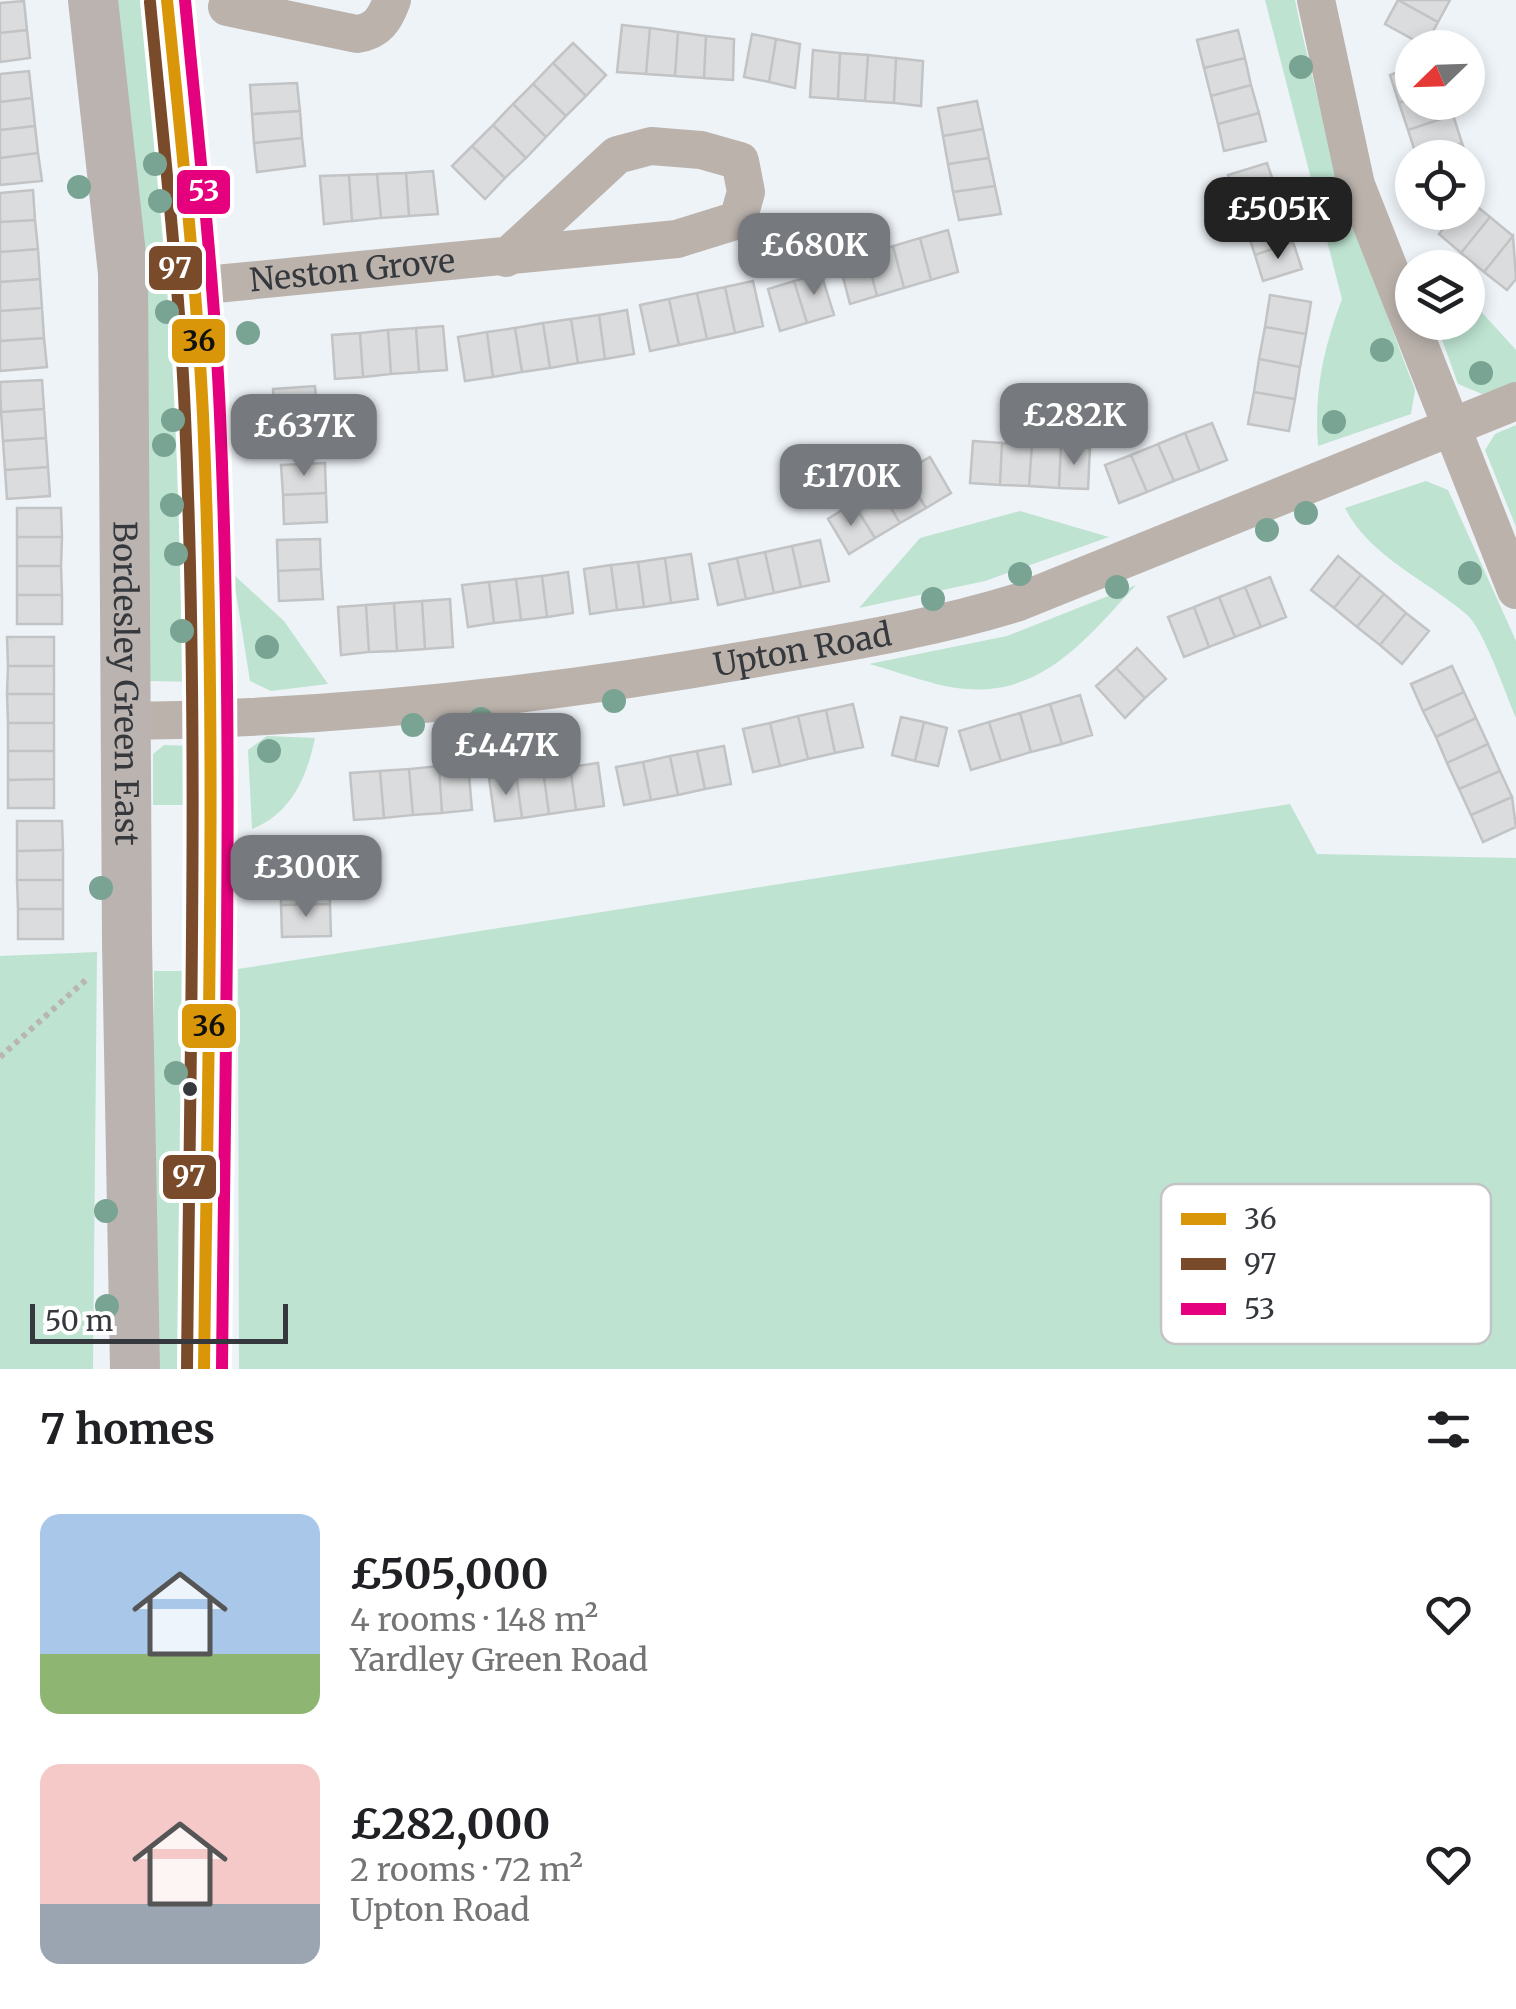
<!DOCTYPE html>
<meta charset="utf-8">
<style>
:root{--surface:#fff;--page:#f2f2f2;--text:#202124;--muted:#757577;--accent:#767a7e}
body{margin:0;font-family:Merriweather,serif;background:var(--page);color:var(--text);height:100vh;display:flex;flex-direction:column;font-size:38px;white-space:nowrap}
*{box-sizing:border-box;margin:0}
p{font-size:32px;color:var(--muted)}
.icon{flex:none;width:55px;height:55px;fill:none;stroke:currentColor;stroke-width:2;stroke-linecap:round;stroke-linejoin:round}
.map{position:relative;height:1369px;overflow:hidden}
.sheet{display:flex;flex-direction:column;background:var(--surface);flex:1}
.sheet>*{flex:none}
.needle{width:65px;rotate:247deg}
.tools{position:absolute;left:1395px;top:30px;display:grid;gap:20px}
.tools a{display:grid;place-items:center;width:90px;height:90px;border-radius:50%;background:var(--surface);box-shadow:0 5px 15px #0003;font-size:50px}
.scale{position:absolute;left:30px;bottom:25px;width:258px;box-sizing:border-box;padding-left:10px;border:5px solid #35393d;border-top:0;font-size:28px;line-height:35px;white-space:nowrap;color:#35393d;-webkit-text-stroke:8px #fff;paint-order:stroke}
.price{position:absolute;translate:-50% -85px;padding:0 22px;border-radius:20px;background:var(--accent);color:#fff;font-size:32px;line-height:65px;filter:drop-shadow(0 2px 5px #0008)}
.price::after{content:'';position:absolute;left:50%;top:60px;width:30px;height:22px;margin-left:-15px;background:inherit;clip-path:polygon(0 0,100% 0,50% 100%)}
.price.on{background:#222;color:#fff}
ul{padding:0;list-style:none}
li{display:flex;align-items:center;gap:30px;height:250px;padding:0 40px}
li span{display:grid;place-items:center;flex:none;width:280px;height:200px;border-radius:20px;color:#555}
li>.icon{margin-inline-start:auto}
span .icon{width:120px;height:120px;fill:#fffc;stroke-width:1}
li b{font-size:42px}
h2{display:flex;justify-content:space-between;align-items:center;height:120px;padding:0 40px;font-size:42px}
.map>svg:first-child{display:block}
.green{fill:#bee3d1}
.building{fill:#dbdcdd;stroke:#c2c3c4;stroke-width:2.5}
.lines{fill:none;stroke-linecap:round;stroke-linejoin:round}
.path{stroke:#b9b5b2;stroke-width:6;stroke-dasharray:5 5;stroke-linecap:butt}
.minor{stroke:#bbb2ac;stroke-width:38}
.major{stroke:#bbb3b0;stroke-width:50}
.bus-1-casing{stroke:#fff;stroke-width:20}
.bus-2-casing{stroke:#fff;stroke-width:20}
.bus-3-casing{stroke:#fff;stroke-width:20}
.bus-1{stroke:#da9609;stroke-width:12}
.bus-2{stroke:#7a4b2a;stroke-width:12}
.bus-3{stroke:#e5007d;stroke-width:12}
.tree{fill:#79a493}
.bus-dot{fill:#35393d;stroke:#fff;stroke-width:4}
.labels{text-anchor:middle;stroke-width:8;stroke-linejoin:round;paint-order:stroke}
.street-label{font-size:32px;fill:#35393d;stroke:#fff}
.key{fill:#fff;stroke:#c2c4c5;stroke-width:2.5}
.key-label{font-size:28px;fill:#35393d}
.line-badge{stroke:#fff;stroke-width:4}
.badge-label{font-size:28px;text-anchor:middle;font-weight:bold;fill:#fff}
.pale-badge-label{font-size:28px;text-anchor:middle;font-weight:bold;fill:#111}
</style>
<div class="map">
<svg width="1516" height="1369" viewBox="0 0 1516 1369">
<rect width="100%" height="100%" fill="#eef3f8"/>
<path class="green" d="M105,0H155L195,682L149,681Z
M1265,0H1295C1324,141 1364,256 1415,390L1411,414L1318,446C1314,391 1323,350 1342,299Z
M1468,297L1516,350V382L1482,394L1458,384L1436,323L1468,322Z
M1516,425V527L1485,450L1495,434Z
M1426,481L1448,490L1516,641V718C1505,693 1484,629 1466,614C1425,579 1370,557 1345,508Z
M1020,511L1109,537L985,581L859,608L920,538Z
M233,574L284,621L328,684L271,691L250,681Z
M1136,585C1089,636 1044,695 967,689C935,687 900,672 869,664L1007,636Z
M267,736L315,738C307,777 291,814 252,829L248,750Z
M164,745L195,746V805H153V754Z
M1290,804L1317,854L1516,858V1369H239L238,969Z
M97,952L93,1369H0V956Z
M154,971H195L183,1369H151Z"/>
<path class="building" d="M1398,0H1450L1438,22Z
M1398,0L1438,22L1425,46L1385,24Z
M24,1L27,30L0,33V3Z
M622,25L650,28L646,74L617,72Z
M650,28L678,32L675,76L646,74Z
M27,30L30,58L0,62V33Z
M1238,30L1245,58L1204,68L1197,40Z
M678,32L706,36L704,78L675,76Z
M752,34L776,39L769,82L744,77Z
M706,36L734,39L733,80L704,78Z
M776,39L800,44L795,88L769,82Z
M573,43L606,75L586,96L553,63Z
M813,50L840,53L838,99L810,97Z
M840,53L868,55L865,101L838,99Z
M868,55L896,58L894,103L865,101Z
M896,58L923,61L921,106L894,103Z
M1245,58L1251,85L1211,96L1204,68Z
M553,63L586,96L566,116L533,84Z
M1412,67V98L1399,103L1390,75Z
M29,71L32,98L0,102V74Z
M297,83L300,111L252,114L250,85Z
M533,84L566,116L546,137L513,104Z
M1251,85L1259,113L1218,124L1211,96Z
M32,98L35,126L0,130V102Z
M1412,98V102H1449L1453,115L1408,130L1399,103Z
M977,101L983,129L943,136L938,108Z
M513,104L546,137L526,158L493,125Z
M300,111L302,138L254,143L252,114Z
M1259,113L1266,141L1224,151L1218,124Z
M1453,115L1462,143L1417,158L1408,130Z
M493,125L526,158L505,178L472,146Z
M35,126L38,153L0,158V130Z
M983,129L989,158L948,164L943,136Z
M302,138L305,166L257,172L254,143Z
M1462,143L1467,158H1419Z
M472,146L505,178L485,199L452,166Z
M38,153L42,181L0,185V158Z
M989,158L995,186L953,192L948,164Z
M1267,163L1276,189L1237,202L1228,175Z
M433,171L438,214L409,216L406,173Z
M406,173L409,216L381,218L377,174Z
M377,174L381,218L352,221L349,175Z
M349,175L352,221L324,224L320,176Z
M995,186L1001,214L959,220L953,192Z
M1276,189L1284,216L1246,228L1237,202Z
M33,190L35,220L0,222V193Z
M1468,199L1490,217L1461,253L1439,234L1456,212H1468Z
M1284,216L1293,242L1255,255L1246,228Z
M1490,217L1513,236L1484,272L1461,253Z
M35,220L38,249L0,252V222Z
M948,230L958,272L931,280L920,238Z
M1513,236L1516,279L1507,290L1484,272Z
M920,238L931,280L904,288L893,246Z
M1293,242L1302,269L1263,281L1255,255Z
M893,246L904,288L877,296L866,254Z
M38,249L40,279L0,282V252Z
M866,254L877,296L850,304L839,262Z
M821,273L834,315L807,323L794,281Z
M40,279L42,308L0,311V282Z
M753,281L763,326L735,333L725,287Z
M794,281L807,323L780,331L768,289Z
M725,287L735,333L707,339L697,293Z
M697,293L707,339L679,345L669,299Z
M1270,295L1311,302L1306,334L1265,327Z
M669,299L679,345L650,351L640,305Z
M42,308L44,338L0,341V311Z
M627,310L634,354L605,359L599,315Z
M599,315L605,359L578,363L571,319Z
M571,319L578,363L550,368L543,323Z
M543,323L550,368L522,372L515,328Z
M443,326L447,370L419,372L416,328Z
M1265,327L1306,334L1300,367L1259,359Z
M416,328L419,372L391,374L388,330Z
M515,328L522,372L493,377L487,332Z
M388,330L391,374L363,377L360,333Z
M487,332L493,377L465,381L458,337Z
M360,333L363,377L335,379L332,335Z
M44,338L47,367L0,371V341Z
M1259,359L1300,367L1295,399L1254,392Z
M42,380L44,409L1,412L0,382Z
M315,386L317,415L275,419L273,389Z
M1254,392L1295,399L1289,431L1248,424Z
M44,409L46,438L3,441L1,412Z
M317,415L319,445L277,448L275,419Z
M1212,423L1227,460L1200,471L1185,433Z
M1185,433L1200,471L1174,481L1158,444Z
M46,438L48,467L5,470L3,441Z
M973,441L1002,443L1000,485L970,483Z
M1002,443L1032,445L1029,486L1000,485Z
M1158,444L1174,481L1147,492L1131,455Z
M1032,445L1061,446L1059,488L1029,486Z
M1061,446L1090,448L1088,489L1059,488Z
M1131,455L1147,492L1119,503L1105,465Z
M930,457L951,493L926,508L904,472Z
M325,463L326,493L283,495L281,465Z
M48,467L50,496L7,499L5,470Z
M904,472L926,508L900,523L879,488Z
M879,488L900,523L875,538L853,503Z
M326,493L327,522L284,524L283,495Z
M853,503L875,538L849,554L828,519Z
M17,508H61L62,537H17Z
M17,537H62L61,566H17Z
M320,539L321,569L278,571L277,540Z
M820,540L829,581L801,587L792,546Z
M792,546L801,587L774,593L765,552Z
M765,552L774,593L746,599L737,558Z
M691,554L698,599L671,603L665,558Z
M1338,556L1361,575L1334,608L1311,590Z
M665,558L671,603L644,607L638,562Z
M737,558L746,599L718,605L709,564Z
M638,562L644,607L617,610L611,565Z
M611,565L617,610L590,614L584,569Z
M17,566H61L62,595H17Z
M321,569L323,599L279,601L278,571Z
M568,572L573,613L547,617L542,576Z
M1361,575L1384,594L1357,627L1334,608Z
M542,576L547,617L521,620L516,579Z
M1270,577L1286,617L1261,627L1245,587Z
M516,579L521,620L494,623L489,582Z
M489,582L494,623L468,627L462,585Z
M1245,587L1261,627L1235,637L1219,597Z
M1384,594L1406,613L1380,645L1357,627Z
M17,595H62V624H17Z
M1219,597L1235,637L1209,647L1194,607Z
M450,599L453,647L425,649L422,601Z
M422,601L425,649L397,651L394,603Z
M394,603L397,651L369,652L366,605Z
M366,605L369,652L341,655L338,607Z
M1194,607L1209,647L1184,657L1168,617Z
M1406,613L1429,631L1402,664L1380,645Z
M7,637H54V666H8Z
M1137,648L1166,679L1145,698L1116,668Z
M8,666H54V694H7Z
M1452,666L1464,692L1423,711L1411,684Z
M1116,668L1145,698L1125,718L1096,686Z
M1464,692L1476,718L1436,737L1423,711Z
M7,694H54V723H8Z
M1080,695L1092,735L1062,744L1050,704Z
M853,704L863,747L835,753L826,710Z
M1050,704L1062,744L1031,752L1020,713Z
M826,710L835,753L808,759L798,716Z
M1020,713L1031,752L1001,761L989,722Z
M798,716L808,759L780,766L770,723Z
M901,717L924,722L915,761L892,755Z
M1476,718L1488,744L1447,763L1436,737Z
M924,722L947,728L938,766L915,761Z
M989,722L1001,761L971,770L959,731Z
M8,723H54V751H8Z
M770,723L780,766L753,772L743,729Z
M1488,744L1500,771L1459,789L1447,763Z
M724,746L731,784L705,789L697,751Z
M8,751H54V779L8,780Z
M697,751L705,789L678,795L670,756Z
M670,756L678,795L651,800L643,762Z
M643,762L651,800L624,805L616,767Z
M468,763L472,810L442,813L439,766Z
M598,763L604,806L576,810L570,767Z
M439,766L442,813L413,815L409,769Z
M570,767L576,810L549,814L543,770Z
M409,769L413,815L384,818L380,771Z
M543,770L549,814L522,818L516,774Z
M380,771L384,818L354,820L350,773Z
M1500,771L1512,797L1471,815L1459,789Z
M516,774L522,818L495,821L489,778Z
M54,779V808H8V780Z
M1512,797L1516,827L1483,842L1471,815Z
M17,821H62L63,850L17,851Z
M329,841L330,873H281V842Z
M63,850V880H17V851Z
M281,873H330V904L281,905Z
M17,880H63V909H18Z
M330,904L331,936L282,937L281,905Z
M18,909H63V939H18Z"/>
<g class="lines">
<path class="path" d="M0,1057L88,978"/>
<g class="minor">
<path d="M1316,0L1356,185L1516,590"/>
<path d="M227,7L357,34C378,31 385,19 392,0"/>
<path id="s1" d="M195,286L677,239L738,220L746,192L740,161L701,150L651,146L617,155L506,258"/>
<path id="s2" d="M125,721C338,718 543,696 752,659C842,643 932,629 1019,602L1516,401"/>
</g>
<g class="major">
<path id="s3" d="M93,0L123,273L127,943L135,1369"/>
<path d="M167,0C176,93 188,186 195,279C220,641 207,1006 204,1369"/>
</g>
<defs>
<path id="bus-1" d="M167,0C181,138 196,276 203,415C217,733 208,1051 204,1369"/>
<path id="bus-2" d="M150,2C163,140 179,277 185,416C199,733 190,1051 187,1369"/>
<path id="bus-3" d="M185,0C198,138 214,276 220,415C234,733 225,1051 222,1369"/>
</defs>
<use href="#bus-1" class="bus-1-casing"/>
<use href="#bus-2" class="bus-2-casing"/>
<use href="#bus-3" class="bus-3-casing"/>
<use href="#bus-1" class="bus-1"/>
<use href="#bus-2" class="bus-2"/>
<use href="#bus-3" class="bus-3"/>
</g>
<g class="tree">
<circle cx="1301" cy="67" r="12"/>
<circle cx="155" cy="164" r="12"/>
<circle cx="79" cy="187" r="12"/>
<circle cx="160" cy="201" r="12"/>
<circle cx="167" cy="312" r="12"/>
<circle cx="248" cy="333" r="12"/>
<circle cx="1382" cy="350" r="12"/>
<circle cx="1481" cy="373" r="12"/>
<circle cx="173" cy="420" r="12"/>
<circle cx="1334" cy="422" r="12"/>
<circle cx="164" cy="445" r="12"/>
<circle cx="172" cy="505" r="12"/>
<circle cx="1306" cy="513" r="12"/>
<circle cx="1267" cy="530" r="12"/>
<circle cx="176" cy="554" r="12"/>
<circle cx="1470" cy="573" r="12"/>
<circle cx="1020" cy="574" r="12"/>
<circle cx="1117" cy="587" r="12"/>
<circle cx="933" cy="599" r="12"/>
<circle cx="182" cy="631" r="12"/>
<circle cx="267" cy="647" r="12"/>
<circle cx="614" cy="701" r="12"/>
<circle cx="481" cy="719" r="12"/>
<circle cx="413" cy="725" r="12"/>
<circle cx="269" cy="751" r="12"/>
<circle cx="101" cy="888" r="12"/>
<circle cx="176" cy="1073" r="12"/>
<circle cx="106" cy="1211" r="12"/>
<circle cx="107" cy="1306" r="12"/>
</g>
<circle class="bus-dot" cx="190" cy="1089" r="9"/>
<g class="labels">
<g class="street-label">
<text dy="11" stroke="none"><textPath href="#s1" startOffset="158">Neston Grove</textPath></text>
<text dy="11" stroke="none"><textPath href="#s2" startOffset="682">Upton Road</textPath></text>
<text dy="11" stroke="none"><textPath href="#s3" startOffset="685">Bordesley Green East</textPath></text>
</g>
</g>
<rect x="1161" y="1184" width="330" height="160" rx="15" class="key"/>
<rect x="1181" y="1213" width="45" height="12" fill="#da9609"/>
<rect x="1181" y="1258" width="45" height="12" fill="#7a4b2a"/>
<rect x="1181" y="1303" width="45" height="12" fill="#e5007d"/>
<g class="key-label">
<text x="1244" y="1229">36</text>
<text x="1244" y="1274">97</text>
<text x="1244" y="1319">53</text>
</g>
<g class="line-badge">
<rect x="175" y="168" width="57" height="48" rx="10" fill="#e5007d"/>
<rect x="147" y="244" width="57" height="48" rx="10" fill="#7a4b2a"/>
<rect x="170" y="317" width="57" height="48" rx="10" fill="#da9609"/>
<rect x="180" y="1002" width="58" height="48" rx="10" fill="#da9609"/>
<rect x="161" y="1153" width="57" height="48" rx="10" fill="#7a4b2a"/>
</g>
<g class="badge-label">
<text x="204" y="201">53</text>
<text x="175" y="278">97</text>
<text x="189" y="1186">97</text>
</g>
<g class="pale-badge-label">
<text x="199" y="351">36</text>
<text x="209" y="1036">36</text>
</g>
</svg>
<div class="tools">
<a><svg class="needle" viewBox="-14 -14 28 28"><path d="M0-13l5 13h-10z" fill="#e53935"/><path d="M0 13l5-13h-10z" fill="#757577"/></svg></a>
<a><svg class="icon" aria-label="locate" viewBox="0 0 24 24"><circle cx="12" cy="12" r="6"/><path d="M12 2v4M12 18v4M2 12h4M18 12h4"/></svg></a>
<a><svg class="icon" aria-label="layers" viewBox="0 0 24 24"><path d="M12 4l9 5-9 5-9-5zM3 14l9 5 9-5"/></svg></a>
</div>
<div class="scale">50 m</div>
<b class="price on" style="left:1278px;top:262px">£505K</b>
<b class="price" style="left:814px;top:298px">£680K</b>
<b class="price" style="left:1074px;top:468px">£282K</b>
<b class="price" style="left:304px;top:479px">£637K</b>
<b class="price" style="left:851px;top:529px">£170K</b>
<b class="price" style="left:506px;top:798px">£447K</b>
<b class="price" style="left:306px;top:920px">£300K</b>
</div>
<section class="sheet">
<h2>7 homes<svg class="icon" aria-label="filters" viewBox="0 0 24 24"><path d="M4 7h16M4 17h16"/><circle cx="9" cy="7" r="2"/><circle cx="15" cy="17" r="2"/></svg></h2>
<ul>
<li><span style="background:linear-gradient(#a9c7e8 70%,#8fb573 0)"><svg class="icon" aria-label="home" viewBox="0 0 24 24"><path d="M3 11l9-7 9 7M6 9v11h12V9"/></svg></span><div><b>£505,000</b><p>4 rooms · 148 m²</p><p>Yardley Green Road</p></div><svg class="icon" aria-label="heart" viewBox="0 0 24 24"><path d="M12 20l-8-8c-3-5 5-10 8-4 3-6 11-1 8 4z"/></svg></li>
<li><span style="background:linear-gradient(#f6c9c9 70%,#9aa5b1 0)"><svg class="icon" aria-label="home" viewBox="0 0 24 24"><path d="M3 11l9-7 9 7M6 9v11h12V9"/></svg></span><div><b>£282,000</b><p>2 rooms · 72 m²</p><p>Upton Road</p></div><svg class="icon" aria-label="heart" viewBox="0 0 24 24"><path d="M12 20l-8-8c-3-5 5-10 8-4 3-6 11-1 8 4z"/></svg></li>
</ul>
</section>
